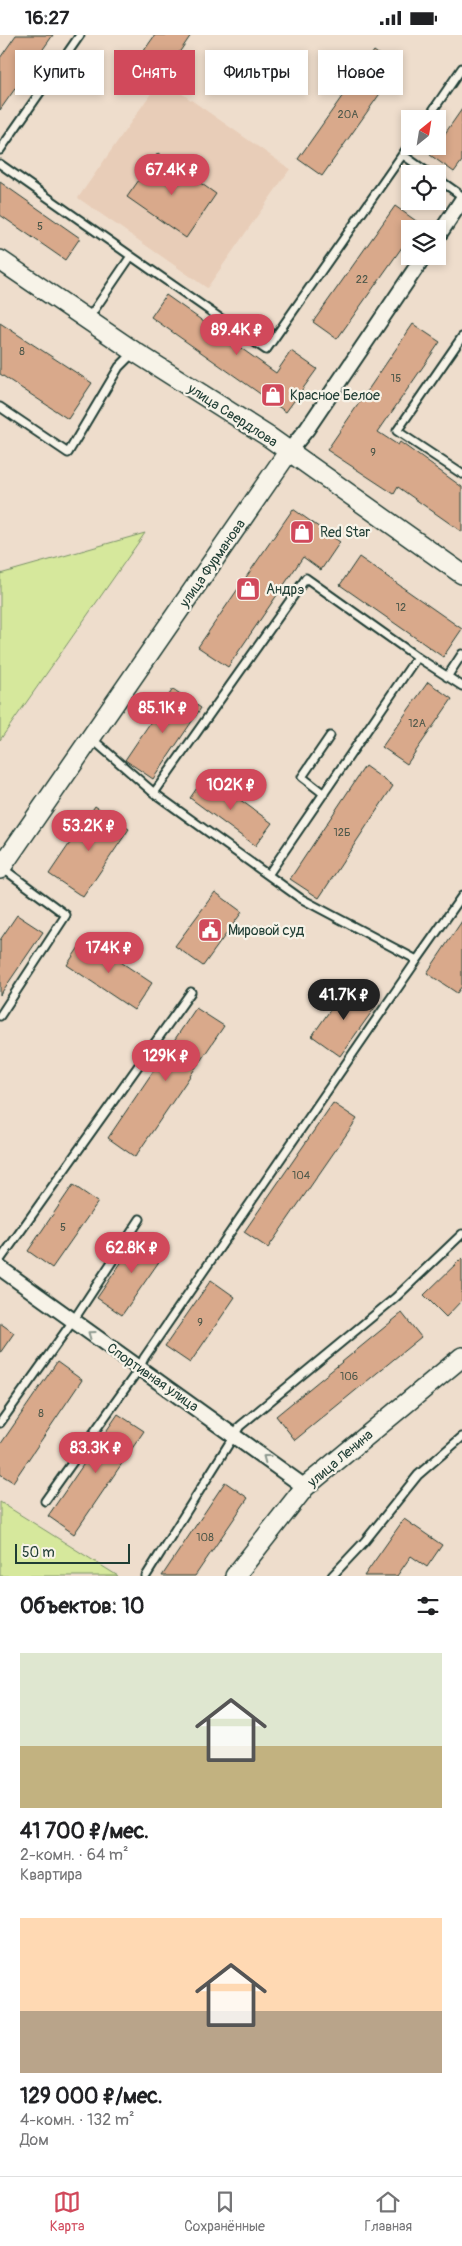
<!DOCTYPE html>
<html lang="ru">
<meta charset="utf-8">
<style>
:root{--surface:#fff;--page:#f6f6f6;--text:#202124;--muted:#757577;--line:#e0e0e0;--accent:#d1495b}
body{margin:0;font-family:Pangolin,sans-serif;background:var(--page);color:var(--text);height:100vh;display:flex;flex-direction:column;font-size:19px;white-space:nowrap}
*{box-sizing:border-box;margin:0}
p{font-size:16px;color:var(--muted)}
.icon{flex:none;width:28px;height:28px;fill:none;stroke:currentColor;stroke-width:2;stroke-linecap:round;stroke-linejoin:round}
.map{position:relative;height:1541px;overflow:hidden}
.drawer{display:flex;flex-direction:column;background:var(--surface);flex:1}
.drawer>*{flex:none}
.guide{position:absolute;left:15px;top:15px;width:432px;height:45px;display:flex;gap:10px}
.needle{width:32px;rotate:30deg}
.controls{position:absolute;left:401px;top:75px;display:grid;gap:10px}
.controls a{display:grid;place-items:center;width:45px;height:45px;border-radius:0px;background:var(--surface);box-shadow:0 2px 8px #0003;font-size:25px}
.scale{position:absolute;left:15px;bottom:12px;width:115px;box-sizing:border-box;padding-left:5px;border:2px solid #1f3d34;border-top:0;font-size:14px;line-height:18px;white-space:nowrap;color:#1f3d34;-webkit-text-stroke:4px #f7f3e8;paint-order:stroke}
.price{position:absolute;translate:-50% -42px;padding:0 11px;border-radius:18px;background:var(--accent);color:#fff;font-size:16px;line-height:32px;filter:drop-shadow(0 1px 2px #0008)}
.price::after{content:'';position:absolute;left:50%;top:30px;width:15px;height:11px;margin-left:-8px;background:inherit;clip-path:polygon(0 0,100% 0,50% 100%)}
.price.selected{background:#222;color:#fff}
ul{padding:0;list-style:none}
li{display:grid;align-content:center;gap:10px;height:265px;padding:0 20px}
li span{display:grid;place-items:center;height:155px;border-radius:0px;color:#555}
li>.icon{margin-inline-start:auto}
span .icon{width:90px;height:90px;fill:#fffc;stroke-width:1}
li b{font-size:21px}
h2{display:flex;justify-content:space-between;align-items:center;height:60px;padding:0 20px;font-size:21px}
.tag{padding:0 18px;border-radius:0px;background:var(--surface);box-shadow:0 2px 8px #0003;font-size:18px;line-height:45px}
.tag.selected{background:var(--accent);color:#fff}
.status{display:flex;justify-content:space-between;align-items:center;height:35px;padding:0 25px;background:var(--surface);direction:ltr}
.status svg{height:14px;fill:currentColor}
.tabs{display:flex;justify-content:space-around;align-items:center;height:70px;border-top:1px solid var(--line);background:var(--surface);font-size:14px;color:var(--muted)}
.tabs a{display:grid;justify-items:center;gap:2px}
.tabs .selected{color:var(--accent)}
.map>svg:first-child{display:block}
.built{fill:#e8cdb8}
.green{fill:#d6e89c;stroke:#7a9268}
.building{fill:#d9a98b;stroke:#1f3d34}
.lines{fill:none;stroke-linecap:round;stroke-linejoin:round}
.lane-casing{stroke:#1f3d34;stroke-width:11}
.street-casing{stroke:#1f3d34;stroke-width:18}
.secondary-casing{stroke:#1f3d34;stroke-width:22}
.lane{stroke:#f7f3e8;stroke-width:7}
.street{stroke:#f7f3e8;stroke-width:14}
.secondary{stroke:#f7f3e8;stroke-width:19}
.oneway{stroke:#8b988e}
.labels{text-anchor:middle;stroke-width:4.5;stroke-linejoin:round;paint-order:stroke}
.number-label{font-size:11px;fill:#4e584a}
.poi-label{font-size:14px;fill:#1f3d34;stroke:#f7f3e8;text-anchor:start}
.street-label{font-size:14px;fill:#1f3d34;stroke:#f7f3e8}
</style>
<div class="status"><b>16:27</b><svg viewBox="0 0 49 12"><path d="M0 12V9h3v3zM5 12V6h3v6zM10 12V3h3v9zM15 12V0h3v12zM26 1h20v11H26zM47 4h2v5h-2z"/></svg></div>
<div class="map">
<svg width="462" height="1541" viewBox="0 0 462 1541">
<rect width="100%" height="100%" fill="#edc"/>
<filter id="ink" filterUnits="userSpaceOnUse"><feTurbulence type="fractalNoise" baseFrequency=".02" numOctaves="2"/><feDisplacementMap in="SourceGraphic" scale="10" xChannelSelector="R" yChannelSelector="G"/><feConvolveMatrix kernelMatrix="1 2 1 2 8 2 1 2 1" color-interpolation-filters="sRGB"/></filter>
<g filter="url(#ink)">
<path class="built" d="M161,44L290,134L207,253L78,163Z"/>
<path class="green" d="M145,498L0,705V539Z
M0,1467L118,1541H0Z"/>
<path class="building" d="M16,0H53L0,75V23Z
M155,0H191L168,34L143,17Z
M374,16L398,33L322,141L298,124Z
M462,74V126L454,137L430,120Z
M158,118L216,159L186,203L127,162Z
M0,147L80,203L65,225L0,180Z
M395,171L419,188L415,194H410V201L337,304L313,287Z
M166,260L276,338L291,316L317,334L286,377L151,282Z
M0,288L92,348L68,384L0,339Z
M413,289L440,307L378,397L398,410L400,407L462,452V497L398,452L394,459L327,415Z
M293,474L340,507L321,535L303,522L228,632L198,612Z
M359,522L462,594L443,622L340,550Z
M428,647L452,664L407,729L382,712Z
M173,654L201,673L153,744L125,725Z
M365,731L393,751L319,863L290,844Z
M206,740L272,788L255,811L190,763Z
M95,771L129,794L83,862L49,839Z
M215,857L242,877L203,931L175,911Z
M17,880L43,897L0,960V905Z
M462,886V951L457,958L427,938Z
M85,903L152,948L134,975L67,930Z
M347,951L376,971L340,1021L312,1001Z
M196,973L224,991L135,1122L108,1103Z
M333,1068L357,1084L268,1213L244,1197Z
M73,1150L98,1167L52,1233L28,1216Z
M142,1197L167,1215L122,1280L97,1263Z
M462,1223V1265L446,1282L424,1260Z
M211,1245L235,1262L190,1328L165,1311Z
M402,1278L421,1302L295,1405L276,1381Z
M0,1288L14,1298L0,1318Z
M57,1327L82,1345L13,1447L0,1439V1410Z
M118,1379L144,1396L74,1499L48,1481Z
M225,1447L248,1463L195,1541H162Z
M404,1484L442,1510L427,1532L411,1521L397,1541H364Z"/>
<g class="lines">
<defs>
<path id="lane" d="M427,84L462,33
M0,115L80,0
M403,120L430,139
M0,129L131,221
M438,144L462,161
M88,284L131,221L266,315L410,109
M462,302L397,396L462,439
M0,372L68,418L119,332L134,317
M417,622L462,651
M447,642L462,619
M154,758L306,543L417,622L268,840
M324,759L302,742L330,701
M417,925L462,861
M0,981L66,880L1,832
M0,1225L191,957
M0,1388L73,1286L140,1184
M45,1466L139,1334L144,1323L417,925L300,863L154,758L91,703
M146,1541L240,1391L395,1263L462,1199
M332,1541L365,1506L418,1440L462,1402"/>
<path id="street" d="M438,201L462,165
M289,416L307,394L424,221
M0,1233L305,1452"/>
<path id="secondary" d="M0,225L135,317L269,402L462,539
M0,834L289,416
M235,1541L305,1452L462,1322"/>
</defs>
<use href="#lane" class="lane-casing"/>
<use href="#street" class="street-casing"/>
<use href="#secondary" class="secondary-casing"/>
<use href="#lane" class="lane"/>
<use href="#street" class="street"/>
<use href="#secondary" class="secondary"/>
</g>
<defs><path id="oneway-chevron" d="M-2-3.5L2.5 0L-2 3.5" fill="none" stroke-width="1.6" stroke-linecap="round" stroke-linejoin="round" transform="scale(1.25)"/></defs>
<g class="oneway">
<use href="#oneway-chevron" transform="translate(91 1299) rotate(-144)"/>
<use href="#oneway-chevron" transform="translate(266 1423) rotate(-143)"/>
</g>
</g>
<defs>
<symbol id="shop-square" viewBox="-11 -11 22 22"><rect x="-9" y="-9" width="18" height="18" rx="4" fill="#d1495b" stroke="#f7f3e8"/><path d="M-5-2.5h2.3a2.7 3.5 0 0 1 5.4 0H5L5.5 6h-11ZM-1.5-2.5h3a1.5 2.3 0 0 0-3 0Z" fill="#fff"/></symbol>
<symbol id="civic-square" viewBox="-11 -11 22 22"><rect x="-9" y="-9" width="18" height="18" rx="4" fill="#d1495b" stroke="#f7f3e8"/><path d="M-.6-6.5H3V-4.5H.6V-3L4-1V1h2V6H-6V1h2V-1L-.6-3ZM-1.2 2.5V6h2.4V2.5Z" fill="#fff"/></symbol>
</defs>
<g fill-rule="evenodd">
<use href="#shop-square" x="259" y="346" width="28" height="28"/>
<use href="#shop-square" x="288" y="483" width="28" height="28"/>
<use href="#shop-square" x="234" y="540" width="28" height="28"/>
<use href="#civic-square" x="196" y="881" width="28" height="28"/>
</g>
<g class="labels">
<g class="number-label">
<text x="348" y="83">20А</text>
<text x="40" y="195">5</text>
<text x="362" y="248">22</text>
<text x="22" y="320">8</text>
<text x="396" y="347">15</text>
<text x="373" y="421">9</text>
<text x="401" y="576">12</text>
<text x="417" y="692">12А</text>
<text x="342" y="801">12Б</text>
<text x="301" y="1144">104</text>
<text x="63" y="1196">5</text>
<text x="200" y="1291">9</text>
<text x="349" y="1345">106</text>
<text x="41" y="1382">8</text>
<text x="205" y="1506">108</text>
</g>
<g class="poi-label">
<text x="290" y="365">Красное Белое</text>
<text x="320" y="502">Red Star</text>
<text x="266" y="559">Андрэ</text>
<text x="228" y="900">Мировой суд</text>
</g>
<g class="street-label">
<text transform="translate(233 380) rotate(33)" y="5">улица Свердлова</text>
<text transform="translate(212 528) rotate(-55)" y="5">улица Фурманова</text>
<text transform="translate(153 1342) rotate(35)" y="5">Спортивная улица</text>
<text transform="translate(340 1423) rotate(-40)" y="5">улица Ленина</text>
</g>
</g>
</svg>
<div class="controls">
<a><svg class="needle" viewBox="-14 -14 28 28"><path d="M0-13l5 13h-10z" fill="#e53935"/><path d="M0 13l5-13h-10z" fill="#757577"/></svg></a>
<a><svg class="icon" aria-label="locate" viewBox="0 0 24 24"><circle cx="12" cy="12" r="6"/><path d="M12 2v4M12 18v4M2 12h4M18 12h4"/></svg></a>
<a><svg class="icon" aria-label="layers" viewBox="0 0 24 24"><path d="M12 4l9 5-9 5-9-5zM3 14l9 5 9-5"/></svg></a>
</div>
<div class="scale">50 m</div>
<b class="price" style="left:172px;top:161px">67.4K ₽</b>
<b class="price" style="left:237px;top:321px">89.4K ₽</b>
<b class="price" style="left:163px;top:699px">85.1K ₽</b>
<b class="price" style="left:231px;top:776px">102K ₽</b>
<b class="price" style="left:89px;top:817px">53.2K ₽</b>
<b class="price" style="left:109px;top:939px">174K ₽</b>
<b class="price selected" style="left:344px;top:986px">41.7K ₽</b>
<b class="price" style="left:166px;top:1047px">129K ₽</b>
<b class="price" style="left:132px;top:1239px">62.8K ₽</b>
<b class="price" style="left:96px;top:1439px">83.3K ₽</b>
<div class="guide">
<a class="tag">Купить</a>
<a class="tag selected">Снять</a>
<a class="tag">Фильтры</a>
<a class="tag">Новое</a>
</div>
</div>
<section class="drawer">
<h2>Объектов: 10<svg class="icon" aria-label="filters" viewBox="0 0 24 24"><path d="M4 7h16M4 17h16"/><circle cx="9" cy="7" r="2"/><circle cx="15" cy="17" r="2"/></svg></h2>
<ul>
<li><span style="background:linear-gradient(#dfe7d0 60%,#c2b280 0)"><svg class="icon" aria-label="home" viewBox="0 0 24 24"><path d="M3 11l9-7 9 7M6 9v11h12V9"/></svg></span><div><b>41 700 ₽/мес.</b><p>2-комн. · 64 m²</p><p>Квартира</p></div></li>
<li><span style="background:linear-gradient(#ffd9b3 60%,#b9a48a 0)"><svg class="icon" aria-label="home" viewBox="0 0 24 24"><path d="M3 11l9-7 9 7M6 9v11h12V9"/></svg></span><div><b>129 000 ₽/мес.</b><p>4-комн. · 132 m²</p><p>Дом</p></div></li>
</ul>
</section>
<nav class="tabs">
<a class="selected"><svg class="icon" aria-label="map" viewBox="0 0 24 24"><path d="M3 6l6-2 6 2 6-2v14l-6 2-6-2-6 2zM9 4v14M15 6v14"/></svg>Карта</a>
<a><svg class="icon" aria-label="saved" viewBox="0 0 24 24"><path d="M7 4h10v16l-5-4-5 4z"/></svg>Сохранённые</a>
<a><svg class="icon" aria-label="home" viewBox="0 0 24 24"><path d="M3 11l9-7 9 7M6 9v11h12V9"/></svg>Главная</a>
</nav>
